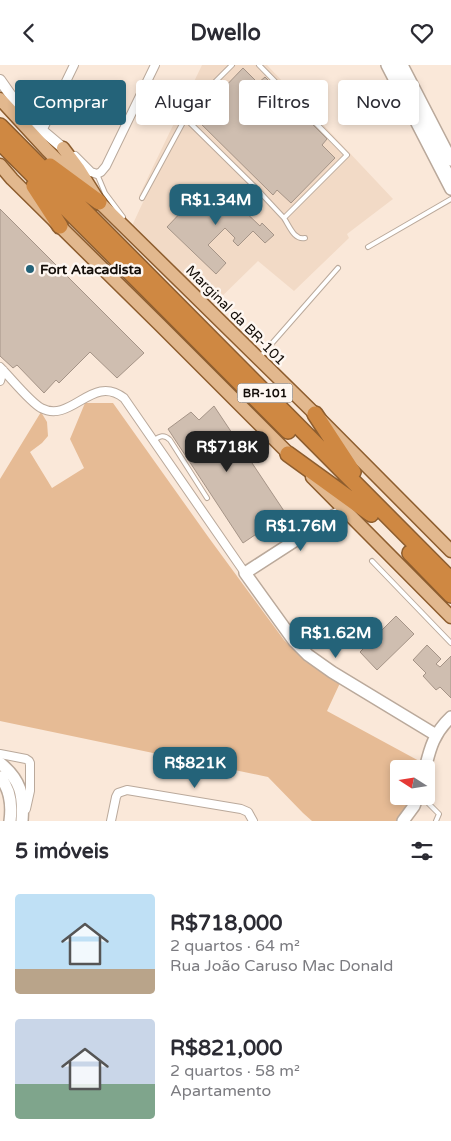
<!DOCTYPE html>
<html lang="pt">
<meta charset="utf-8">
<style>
:root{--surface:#fff;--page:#f2f2f3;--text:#2b2b33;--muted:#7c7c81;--accent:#246379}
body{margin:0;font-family:"Varela Round",sans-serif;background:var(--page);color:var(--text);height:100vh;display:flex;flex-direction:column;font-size:19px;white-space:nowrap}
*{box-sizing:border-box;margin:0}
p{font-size:16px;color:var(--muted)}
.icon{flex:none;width:28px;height:28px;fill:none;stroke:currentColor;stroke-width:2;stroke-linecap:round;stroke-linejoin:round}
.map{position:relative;height:756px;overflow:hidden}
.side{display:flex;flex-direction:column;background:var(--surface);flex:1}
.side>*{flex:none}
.hud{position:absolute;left:15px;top:15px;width:421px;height:45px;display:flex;gap:10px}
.needle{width:32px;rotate:282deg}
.fabs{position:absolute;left:390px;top:695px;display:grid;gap:10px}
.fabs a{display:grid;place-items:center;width:45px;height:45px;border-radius:5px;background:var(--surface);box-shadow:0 2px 8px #0003;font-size:25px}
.price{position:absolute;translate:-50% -42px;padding:0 11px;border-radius:10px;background:var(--accent);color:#fff;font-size:16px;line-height:32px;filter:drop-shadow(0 1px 2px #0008)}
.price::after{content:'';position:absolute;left:50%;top:30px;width:15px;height:11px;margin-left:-8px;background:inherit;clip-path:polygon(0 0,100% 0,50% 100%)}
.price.on{background:#222;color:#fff}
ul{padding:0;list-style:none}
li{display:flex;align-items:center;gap:15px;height:125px;padding:0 15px}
li span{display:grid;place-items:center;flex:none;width:140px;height:100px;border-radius:5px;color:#555}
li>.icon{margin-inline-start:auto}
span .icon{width:60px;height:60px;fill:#fffc;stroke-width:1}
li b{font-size:21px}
h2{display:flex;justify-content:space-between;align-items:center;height:60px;padding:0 15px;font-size:21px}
.pill{padding:0 18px;border-radius:5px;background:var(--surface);box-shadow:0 2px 8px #0003;font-size:18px;line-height:45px}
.pill.on{background:var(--accent);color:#fff}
header{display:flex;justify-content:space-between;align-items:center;height:65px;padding:0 15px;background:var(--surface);font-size:22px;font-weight:700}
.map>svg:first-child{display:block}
.built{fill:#f2dac6}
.green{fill:#e6bb95}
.building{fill:#cfbeb0;stroke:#a59487}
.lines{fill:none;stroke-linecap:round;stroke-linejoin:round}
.service-casing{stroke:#baa99b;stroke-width:6}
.pedestrian-casing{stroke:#baa99b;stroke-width:9}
.minor-casing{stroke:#baa99b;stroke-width:10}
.tertiary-casing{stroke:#baa99b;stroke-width:12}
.secondary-casing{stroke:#baa99b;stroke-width:14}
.primary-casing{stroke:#8d5d2e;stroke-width:15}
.motorway-casing{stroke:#8d5d2e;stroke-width:18}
.service{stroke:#fff;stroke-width:4}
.pedestrian{stroke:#fff;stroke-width:6}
.minor{stroke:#fff;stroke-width:8}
.tertiary{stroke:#fff;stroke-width:10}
.secondary{stroke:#fff;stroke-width:11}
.primary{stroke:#e2b88e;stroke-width:12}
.motorway{stroke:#cf8842;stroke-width:15}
.poi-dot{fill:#246379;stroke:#fef7f1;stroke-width:2}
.labels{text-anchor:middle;stroke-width:5;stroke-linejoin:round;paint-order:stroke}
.shield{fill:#fef7f1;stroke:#5a534e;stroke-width:1}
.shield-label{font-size:12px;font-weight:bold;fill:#130d08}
.poi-label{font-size:14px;font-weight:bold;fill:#130d08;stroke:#fef7f1;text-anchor:start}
.street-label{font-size:14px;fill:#130d08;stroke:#fef7f1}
</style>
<header><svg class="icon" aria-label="back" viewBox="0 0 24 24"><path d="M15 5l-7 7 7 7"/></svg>Dwello<svg class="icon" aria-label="heart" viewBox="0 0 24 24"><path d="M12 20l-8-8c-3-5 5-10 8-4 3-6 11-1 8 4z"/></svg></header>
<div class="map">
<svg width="451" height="756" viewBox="0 0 451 756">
<rect width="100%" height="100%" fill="#fae8d9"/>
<path class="built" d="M202,0H267L393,134L347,169L349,173L294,226L258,196L211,242L131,163L144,135L139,131Z"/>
<path class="green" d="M85,338H113L209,473L284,575L306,597L312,599L340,618L327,646L421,697L419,704H399V731H412L403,748L396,756H312L303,748L268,712L0,656V414L41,347L47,357L48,371L42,378L30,387L52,423L84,403L70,374Z"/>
<path class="building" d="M243,3L258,18L265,12L327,74L322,80L335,93L291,138L277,125L273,130L195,53Z
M221,121L232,132L239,126L248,134L240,142L260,161L262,158L274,170L265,178L253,166L238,181L233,176L235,173L225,163L208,180L226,198L216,209L167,162L185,143L193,150Z
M0,144L144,288L117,313L90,287L59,318L56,315L44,328L17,300L13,303L0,291Z
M214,341L286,449L243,478L168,364L191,347L199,355Z
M396,551L414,569L377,605L360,587Z
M427,580L441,594L436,599L440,602L451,591V633L440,622L436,625L423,611L426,608L413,595Z"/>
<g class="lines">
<defs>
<path id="service" d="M185,53L255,122L284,153L347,90L259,0
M97,109L105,128L123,152
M142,133L193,39L232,0
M284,153C290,162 294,175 305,173
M368,182L451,134
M260,292L338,203
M154,375C160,371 164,369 170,375L207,433
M372,496L451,578
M421,731L439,749L436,756"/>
<path id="pedestrian" d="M394,0L451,110"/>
<path id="minor" d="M42,66L74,0
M75,91L91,107L97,109L101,107L106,101L155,0
M0,302C11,313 29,336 41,343C72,359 92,308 124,333L245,508
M0,316L3,305
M0,689L26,694L29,696L30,698V726L26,744
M111,756L116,732L118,728L127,725L241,744L248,747L253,756"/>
<path id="tertiary" d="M0,15L19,42L31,56L63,83"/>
<path id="secondary" d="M387,0L451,124
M402,0L451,95
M344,444L245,508L294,576L308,590L332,607L436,670
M0,698C21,715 24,730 22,756
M425,704C430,683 434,668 451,652
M0,712C10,724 12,741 10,756
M403,756L414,741L418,731"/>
<path id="primary" d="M0,34L47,85L74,112
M63,83L78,103L98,135
M0,100L12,114L160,260L294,394
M92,130L315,349L451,486
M312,412L451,552"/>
<path id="motorway" d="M0,61L451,515
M0,77L288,366
M50,101L99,137
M34,121L60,161
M315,349L353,407
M288,389L371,449
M410,488L451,530"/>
</defs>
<use href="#service" class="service-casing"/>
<use href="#pedestrian" class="pedestrian-casing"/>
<use href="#minor" class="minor-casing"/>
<use href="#tertiary" class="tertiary-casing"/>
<use href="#secondary" class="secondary-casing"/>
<use href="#primary" class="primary-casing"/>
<use href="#motorway" class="motorway-casing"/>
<use href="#service" class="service"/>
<use href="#pedestrian" class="pedestrian"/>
<use href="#minor" class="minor"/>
<use href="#tertiary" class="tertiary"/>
<use href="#secondary" class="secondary"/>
<use href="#primary" class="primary"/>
<use href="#motorway" class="motorway"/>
</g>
<circle class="poi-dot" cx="30" cy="204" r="5"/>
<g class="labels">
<rect class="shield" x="237.5" y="318.5" width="55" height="19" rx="4"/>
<g class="shield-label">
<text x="265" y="332">BR-101</text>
</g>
<g class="poi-label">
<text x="40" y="209">Fort Atacadista</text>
</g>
<g class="street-label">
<text transform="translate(236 250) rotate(45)" y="5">Marginal da BR-101</text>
</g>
</g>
</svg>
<div class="fabs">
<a><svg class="needle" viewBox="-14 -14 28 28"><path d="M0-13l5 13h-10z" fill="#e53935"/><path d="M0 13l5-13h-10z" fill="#7c7c81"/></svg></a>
</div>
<b class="price" style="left:216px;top:161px">R$1.34M</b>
<b class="price on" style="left:227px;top:408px">R$718K</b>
<b class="price" style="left:301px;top:487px">R$1.76M</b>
<b class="price" style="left:336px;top:594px">R$1.62M</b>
<b class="price" style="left:195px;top:724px">R$821K</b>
<div class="hud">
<a class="pill on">Comprar</a>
<a class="pill">Alugar</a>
<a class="pill">Filtros</a>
<a class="pill">Novo</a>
</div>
</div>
<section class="side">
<h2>5 imóveis<svg class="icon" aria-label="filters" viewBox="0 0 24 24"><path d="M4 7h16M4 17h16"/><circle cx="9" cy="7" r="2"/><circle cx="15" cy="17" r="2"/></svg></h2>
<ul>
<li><span style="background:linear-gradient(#bfe0f5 75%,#b9a48a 0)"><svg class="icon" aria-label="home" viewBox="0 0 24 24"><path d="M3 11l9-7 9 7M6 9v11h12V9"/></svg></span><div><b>R$718,000</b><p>2 quartos · 64 m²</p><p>Rua João Caruso Mac Donald</p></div></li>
<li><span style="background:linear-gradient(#c9d6e8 65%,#7fa58c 0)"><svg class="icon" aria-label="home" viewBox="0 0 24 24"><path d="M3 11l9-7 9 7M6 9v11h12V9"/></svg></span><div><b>R$821,000</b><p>2 quartos · 58 m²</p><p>Apartamento</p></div></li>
</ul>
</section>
